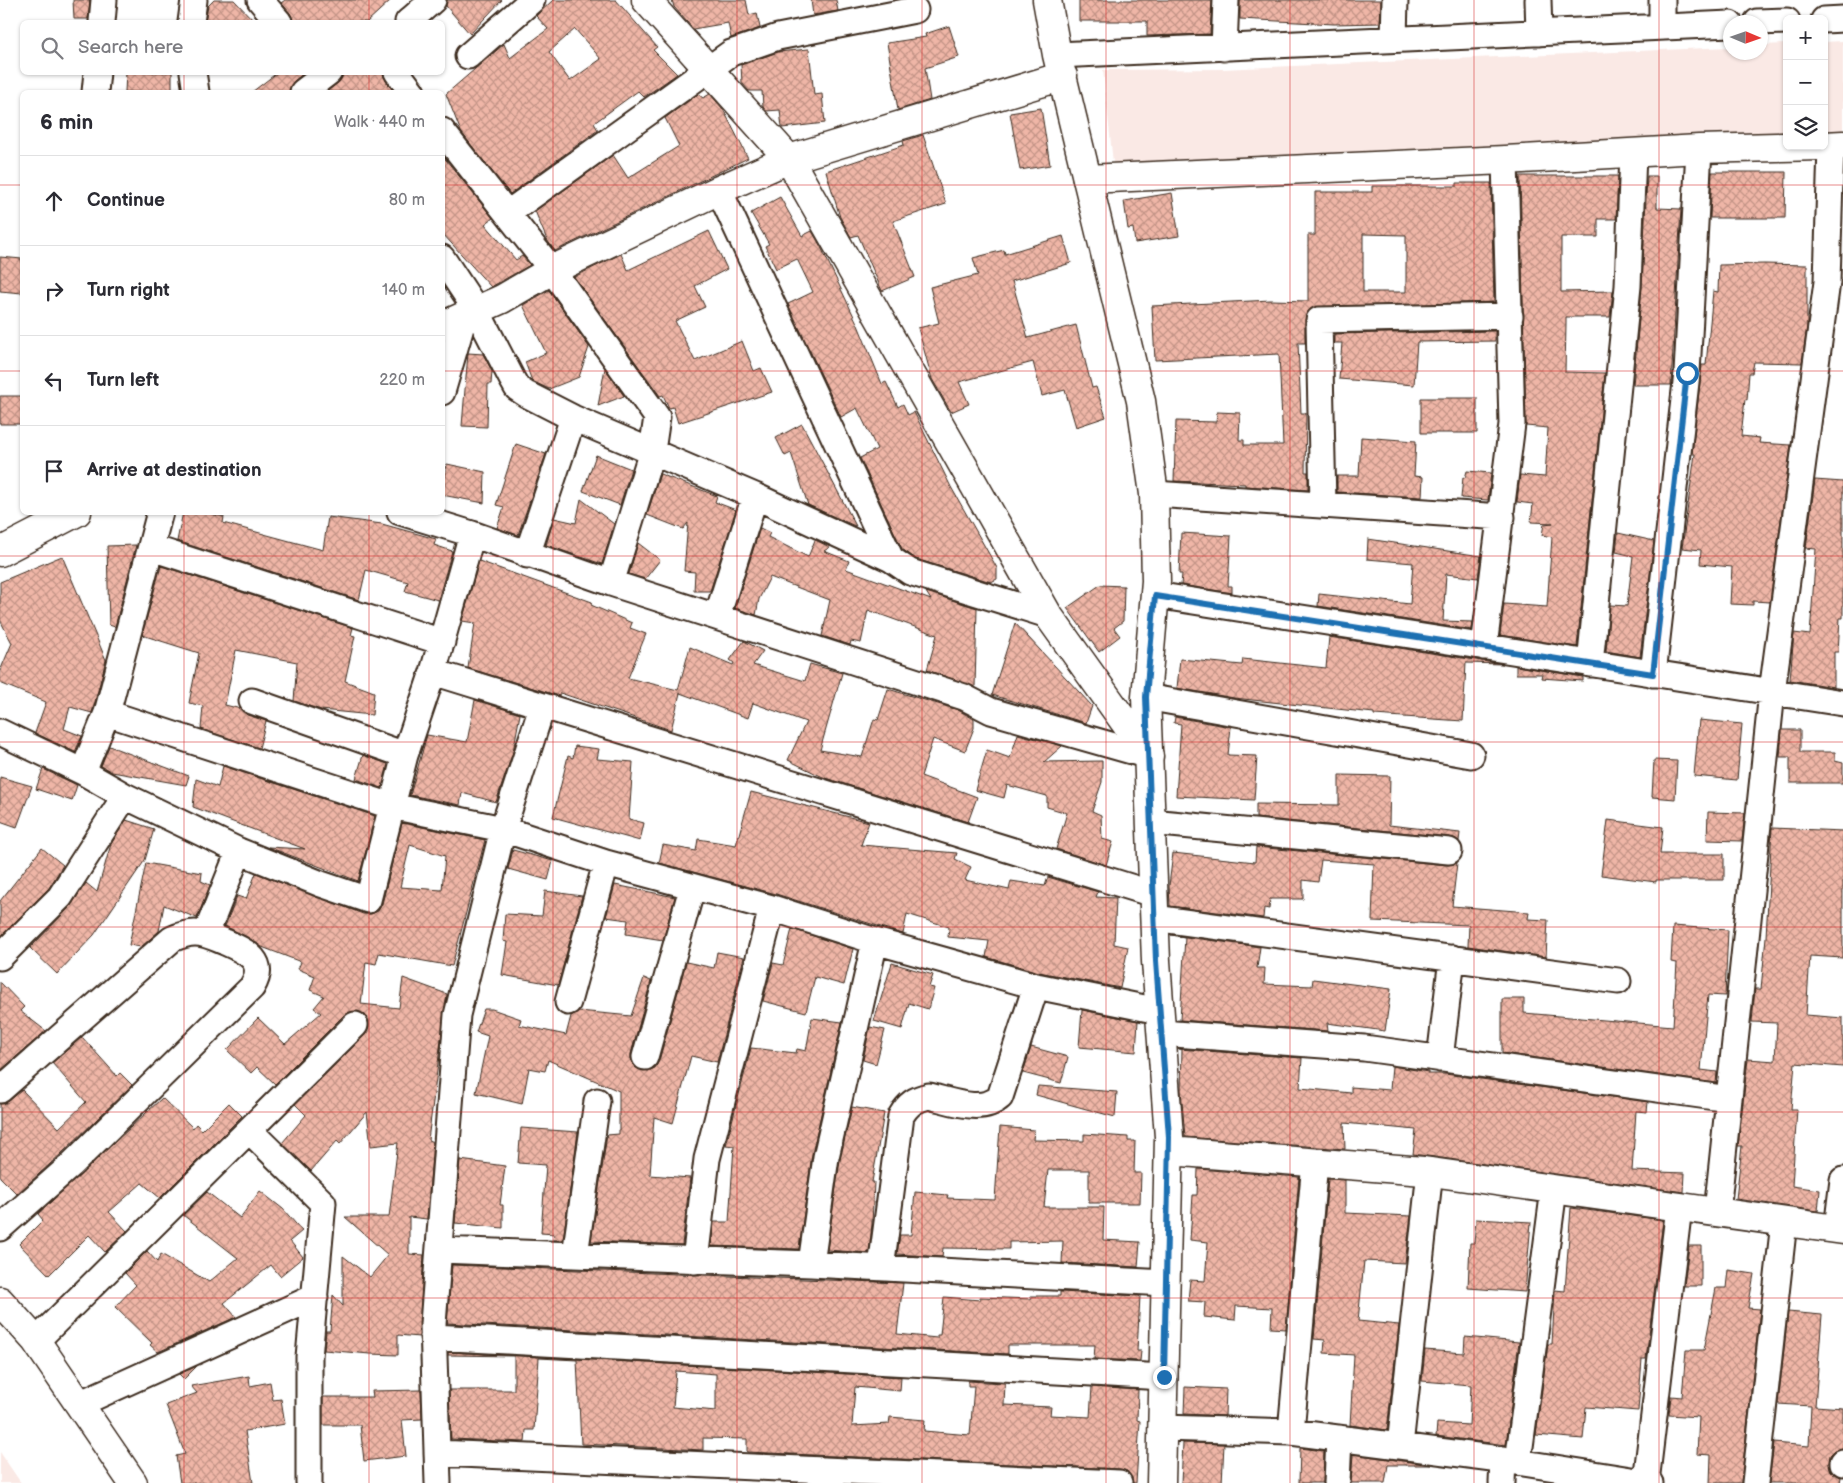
<!DOCTYPE html>
<meta charset="utf-8">
<style>
body{margin:0;font-family:"Balsamiq Sans",sans-serif;background:#f7f7f7;color:#2b2b33}
.controls{position:absolute;right:15px;top:15px;display:grid;overflow:hidden;border-radius:8px;box-shadow:0 1px 4px #0004}
.controls button{width:45px;height:45px;display:grid;place-items:center;padding:0;border:0;border-bottom:1px solid #e1e1e2;background:#fff;color:#2b2b33;font:25px sans-serif}
.compass{position:absolute;left:1723px;top:15px;width:45px;height:45px;border-radius:50%;background:#fff;box-shadow:0 1px 4px #0004;rotate:92deg}
.stop{position:absolute;width:15px;height:15px;margin:-11px;border:4px solid #1f6fb2;border-radius:50%;background:#fff}
.stop.end{background:#1f6fb2;border-color:#fff;box-shadow:0 1px 5px #0008}
.list{margin:0;padding:0;list-style:none}
h2{display:flex;justify-content:space-between;align-items:center;height:65px;margin:0;padding:0 20px;font-size:21px}
h2 small{font-size:16px;font-weight:400;color:#7c7c81}
.list li{display:grid;grid-template-columns:32px 1fr auto;gap:15px;align-items:center;box-sizing:border-box;height:90px;padding:0 20px;border-top:1px solid #e1e1e2}
.list b{display:block;font-size:19px;white-space:nowrap}
.list em{font-size:16px;font-style:normal;color:#7c7c81}
.icon{flex:none;width:28px;height:28px;fill:none;stroke:currentColor;stroke-width:2;stroke-linecap:round;stroke-linejoin:round}
.map{position:relative;flex:none;width:1843px;height:1483px;overflow:hidden}
.search{position:absolute;background:#fff;box-shadow:0 1px 4px #0004;left:20px;top:20px;width:425px;height:55px;display:flex;align-items:center;gap:12px;box-sizing:border-box;padding:0 18px;border-radius:8px;color:#7c7c81;font-size:19px}
.panel{position:absolute;background:#fff;box-shadow:0 1px 4px #0004;left:20px;top:90px;width:425px;height:425px;border-radius:8px}
.map>svg:first-child{display:block}
.built{fill:#fae9e5}
.building{fill:url(#building-cross-hatch);stroke:#3b2a1e;fill-rule:evenodd}
.lines{fill:none;stroke-linecap:round;stroke-linejoin:round}
.minor-casing{stroke:#3b2a1e;stroke-width:29}
.tertiary-casing{stroke:#3b2a1e;stroke-width:31}
.secondary-casing{stroke:#3b2a1e;stroke-width:31}
.minor{stroke:#fff;stroke-width:25}
.tertiary{stroke:#fff;stroke-width:28}
.secondary{stroke:#fff;stroke-width:28}
.route{stroke:#1f6fb2;stroke-width:6}
.grid{fill:none;stroke:#d62828;stroke-width:1;stroke-opacity:0.55}
</style>
<div class="map">
<svg width="1843" height="1483" viewBox="0 0 1843 1483">
<defs>
<pattern id="building-cross-hatch" width="8" height="8" patternUnits="userSpaceOnUse" patternTransform="scale(1.25)"><rect width="8" height="8" fill="#efb6a7"/><path d="M0 0l8 8M0 8l8-8" fill="none" stroke="#c39487"/></pattern>
</defs>
<rect width="100%" height="100%" fill="#fff"/>
<filter id="ink" filterUnits="userSpaceOnUse"><feTurbulence type="fractalNoise" baseFrequency=".02" numOctaves="2"/><feDisplacementMap in="SourceGraphic" scale="10" xChannelSelector="R" yChannelSelector="G"/><feConvolveMatrix kernelMatrix="1 2 1 2 8 2 1 2 1" color-interpolation-filters="sRGB"/></filter>
<g filter="url(#ink)">
<path class="built" d="M1843 41V131L1824 132V42Z
M1787 44V134L1114 172 1103 70 1223 69 1730 47V52H1760L1761 45Z
M0 1452 21 1483H0Z"/>
<path class="building" d="M73 0H90L88 19H74Z
M214 0H234L255 22H205L208 6Z
M285 0H391L367 22H293L290 13 281 3Z
M447 0H502L470 34 446 6Z
M553 0H616L657 47 653 50 677 74 644 97 638 91 594 123 598 130 510 194 461 132 446 94 504 44 510 58 548 29 536 16ZM575 29 601 59 570 81 549 52Z
M672 0H746L749 15 757 13 760 28 731 38 728 23 693 29 674 7Z
M811 0H836L838 11 813 15Z
M1079 0H1212L1210 34 1147 36V21H1079Z
M1240 0H1381L1380 23 1334 24 1240 19Z
M949 26 959 57 925 68 930 100 898 110 887 43 926 37 925 34Z
M809 49 814 95 822 94 825 123 782 128 780 110 766 111 763 107 762 91H749L742 83 741 65 778 52Z
M126 72H172V92H125Z
M278 72H305L294 81 289 92H252Z
M343 72H383L386 81 394 92H326L338 83Z
M698 94 703 98 710 94 723 109 748 158 555 251 547 240 535 211 613 155 628 178 679 146 665 118Z
M1041 108 1050 165 1020 170 1010 113Z
M923 135 946 204 893 221 915 277 882 291 858 235 851 237 840 217 826 171 904 145 903 141Z
M442 155 493 218 485 224 516 260 522 256 530 265 491 287 442 233Z
M1712 172H1786L1785 218H1710Z
M1520 176H1618L1616 219H1598V237H1561V292L1613 291 1610 317H1566V324L1565 372 1605 373 1577 647 1500 635 1504 604 1547 607 1552 537 1542 535 1544 524 1553 523 1531 522 1533 504 1517 502 1520 475 1545 477 1548 428 1526 426Z
M1647 176H1657V208L1681 209 1671 385H1633L1642 287Z
M1457 183H1491L1494 302 1312 308 1307 313 1305 320V343H1298L1301 413H1306L1305 472H1308V490L1245 486V484L1174 481 1176 421 1216 422 1217 412 1240 413 1239 440H1244V445H1283L1279 354 1155 360 1152 306 1271 300 1308 301V235H1315V192H1372V186H1457ZM1363 234 1406 235V292H1363Z
M1172 193 1179 236 1135 243 1133 228 1128 229 1124 201Z
M780 197 802 236 812 231 821 247 858 325 882 384 886 382 898 407 903 404 908 415 914 412 951 487 997 568V579L991 582 916 559 902 549 860 458 877 449 857 408 841 417 788 304 813 292 797 259 776 269 765 246 769 244 751 213Z
M709 231 727 269 695 286 705 307 675 321 695 361 742 341 754 371 761 368 772 392 678 423 673 407 669 408 663 395 660 396 574 277 621 254 628 270Z
M1063 236 1071 263 1012 281 1028 338 1076 325 1092 388 1096 387 1106 417 1076 427 1065 390 1042 396 1033 362 959 382 969 404 951 412 932 379 918 328 939 323 930 287 978 275 973 258 1004 250 1005 254Z
M0 257 22 259V293L0 291Z
M1764 264 1807 265V326L1802 363 1754 362 1752 373H1749L1747 400 1745 399 1741 436 1760 438 1759 443 1791 445 1770 602 1753 601V605L1730 604 1732 567 1700 564 1701 550 1682 548 1695 454H1692L1702 365H1706L1713 291 1718 292 1719 265Z
M549 290 589 347 579 377 549 389 532 381 525 362 546 353 523 305Z
M1495 331V341L1417 342 1414 385 1339 379 1342 343H1334V334Z
M468 353 483 354 492 371 491 384H488L487 427 462 426Z
M605 368 624 396 598 406Z
M0 396H22V424H0Z
M1421 398H1477V433H1421Z
M802 424 856 526H855L808 505 791 453 785 456 776 438Z
M1361 437 1416 441 1414 476 1423 477 1422 497 1337 492V476H1359Z
M516 444 546 454 518 535 497 528 504 507 496 505Z
M596 455 631 469 620 505 583 491Z
M447 464 485 472 484 503 442 495Z
M1467 471 1491 473 1488 500 1461 498 1463 477 1465 478Z
M660 474 717 496 715 502 736 510 710 591H694L695 572 684 571 688 523 683 529 647 515Z
M1815 480 1843 482V618H1840L1838 652H1834V687L1790 680 1794 633 1810 635 1816 549 1806 548Z
M581 499 614 524 602 564 546 545 554 518 576 523Z
M183 512H203L224 517 223 523 323 550 328 517 382 524 436 539 434 545 452 551 438 600 405 591 408 582 366 570 359 600 177 541Z
M760 528 770 533 768 537 808 557 815 540 830 547 824 551 849 561 846 569 931 600 926 592 977 608 975 687 927 670 937 635 868 610 861 643 851 641 850 645 822 636 830 600 770 577 759 599 756 615 735 608Z
M1181 533 1231 536 1228 586H1232V593L1181 585 1182 574H1179Z
M1618 533 1654 541 1640 657 1606 651 1610 605 1627 606 1633 556 1616 552Z
M1368 539 1481 556 1478 578 1446 574 1443 621 1473 622 1472 630 1318 606 1319 594 1410 604 1413 563 1367 559Z
M638 543 660 560 645 579 629 574Z
M136 545 115 627 109 625 107 546Z
M62 556 106 660 92 713 70 707 64 729 82 736 75 752 35 733 46 702 0 683V671L12 643 0 620V582Z
M479 561 592 602 591 605 632 623 630 628 646 634 628 678 678 690 690 647 733 665 734 663 730 660 744 641 763 651 753 665 805 681 810 664 842 673 820 750 862 757 874 719 878 720 888 689 958 710 974 719V728L965 751 933 739 921 776 977 797 968 822 825 778 788 760 806 722 753 703 748 718 680 693 671 730 560 693 559 696 468 668 475 623 462 621Z
M161 566 353 628 351 635 355 636 345 681 374 692 372 715 321 710 294 701 297 662 236 650 225 705 241 709 247 715 266 721 259 748 201 729 203 706 189 703 199 653 142 635Z
M1100 585 1124 586 1123 621 1114 628 1120 636 1099 652 1067 608Z
M1015 623 1092 706 1086 723 992 695Z
M1329 637 1482 661 1503 664 1466 663 1463 721 1374 715V713L1234 698 1177 688 1180 659 1242 665 1243 659 1326 668Z
M1516 666 1583 677V681L1541 678 1542 674H1516Z
M475 700 520 714 513 752 496 802 462 793 460 805 410 795 427 735 467 742Z
M1175 717 1231 727 1228 755 1257 756 1254 800 1176 796 1181 724 1174 723Z
M1699 720 1742 724 1737 780 1694 776Z
M1782 730H1800V752H1835V761L1843 763V783H1790V757H1780Z
M1018 734 1062 746 1044 762 1102 761V782L1092 811 1101 815 1102 839 1113 842 1106 865 1056 849 1067 813 1047 807V796L1007 785 1004 798 975 790 987 750 1010 758Z
M109 746 189 776 186 785 112 772 101 766Z
M575 746 599 749 597 759 633 762 629 819 644 823 640 841 553 817 568 756 573 758Z
M363 755 388 764 382 788 356 779Z
M1654 760 1677 761 1675 799 1652 797Z
M223 766 375 816 358 881 268 847 305 849 193 807 196 779 218 787Z
M43 769 77 785 72 801 36 789Z
M1339 775 1390 776 1389 825 1460 833 1459 841 1450 837 1256 818V804L1339 805Z
M0 777 32 786 17 827 0 821Z
M751 792 869 822 861 845 957 853 955 859 971 867 965 880 1009 890 1011 881 1045 886 1048 877 1098 892 1096 897 1116 898 1114 944 1128 947 1120 988 1039 972 986 957 989 941 948 937 949 927 907 914 903 934 776 894 659 863 663 845 696 851 698 839 736 845Z
M1708 812 1745 813 1742 841 1707 840Z
M126 820 154 829 145 860 94 935 57 974 30 948 70 907 86 883 97 892 111 844Z
M1608 820 1663 827 1660 854H1724V880H1656V882L1601 875Z
M402 823 485 840 452 966 379 953 376 964 366 962 361 1004 399 1008 403 978 447 994 428 1140 433 1142 427 1219 409 1217V1254L424 1255 419 1337 398 1335V1355L370 1354 324 1350 326 1331H330L333 1295 343 1306V1256L370 1277 388 1255 345 1217H389L398 1143 371 1146 367 1112 340 1144 337 1141 311 1171 282 1143 306 1115 295 1104 365 1035 369 1028V1021L365 1015 358 1011 345 1014 275 1084 257 1067 251 1073 227 1050 258 1018 285 1044 321 1013 314 1008 324 996 310 990 315 976 298 969 301 962 262 947 247 937 225 926 237 896 246 899 256 873 363 914H371L378 911 382 904ZM410 845 445 856 442 890 400 887Z
M1772 828 1843 831V958L1810 956 1806 1015 1843 1018V1067L1795 1063 1791 1109H1797L1792 1186 1820 1190 1818 1211 1736 1199 1742 1146H1738L1748 1059 1775 1061 1777 1023 1752 1022 1755 989H1761L1766 937Z
M1256 847 1448 865 1457 863 1452 906 1529 912 1528 919 1548 920 1546 957 1468 946 1469 925 1372 921 1374 864 1321 860 1318 882 1303 880V899H1270L1269 909 1264 908 1263 918 1170 906 1169 886 1173 853 1255 862Z
M42 848 63 865 49 888 0 937V901Z
M513 850 553 861 548 880 508 869Z
M146 863 202 873 201 881 210 885 197 918 164 905 159 931 141 947 129 945Z
M615 885 675 897 663 940 626 934 628 920 606 917Z
M545 891 582 896 558 985 502 975 507 942 503 941 505 914 542 916Z
M1673 926 1728 930 1725 996 1708 995 1701 1070 1717 1072 1716 1083 1502 1053V999H1524V1013L1673 1026 1677 963 1671 962Z
M792 929 853 949 844 985 815 977 806 1012 763 1001 773 963 783 965Z
M1171 935 1260 947 1257 968H1265L1264 984 1312 986 1313 979 1391 989 1385 1031 1327 1023 1328 1031 1180 1020 1185 937Z
M717 952 744 957 717 1062 691 1056 673 1123 654 1117 650 1175 690 1178 682 1245 591 1241 607 1135 619 1134V1091L548 1060 545 1071 529 1068 522 1104 476 1093 488 1036 476 1032 484 1009H492L521 1019 519 1025 566 1035 571 1016 579 1011 631 1016 644 978 651 981 631 1054V1061L635 1067 648 1071 655 1068 659 1061 686 962 714 968Z
M892 963 933 975 929 987 934 988 928 1009 909 1003 902 1029 874 1021Z
M0 982 24 1007 20 1011 46 1031 0 1071Z
M1082 1010 1138 1021 1136 1052 1079 1047Z
M812 1018 842 1022 812 1154 799 1249 711 1246 714 1222H729L734 1146 726 1145 751 1048 796 1053 797 1049 806 1051Z
M870 1027 885 1030 876 1064 863 1060Z
M82 1037 117 1076 120 1073 132 1085 61 1154 17 1194 0 1177V1104L9 1101 22 1090 59 1128 86 1102 52 1063Z
M1031 1047 1068 1057 1061 1083 1023 1073Z
M1179 1049 1302 1058 1300 1088 1351 1093V1087L1390 1090 1392 1066 1428 1072V1074H1445L1648 1102 1647 1112 1636 1111 1632 1171 1685 1173 1684 1192 1413 1154 1416 1130 1344 1123 1345 1149 1185 1137 1181 1090 1182 1049Z
M1038 1086 1117 1092 1115 1117 1036 1095Z
M162 1098 193 1128 196 1124 202 1130 229 1103 242 1116 160 1198 142 1183 109 1212 127 1231 105 1252 89 1235 49 1275 19 1244 43 1220 38 1214Z
M852 1107 884 1113 872 1182H874L872 1224 869 1253 827 1250 840 1160Z
M1000 1127 1034 1130 1033 1140 1084 1141V1134L1128 1137V1141H1135L1134 1173H1141L1140 1203H1089V1170H1048L1044 1207H1104L1103 1240 1140 1242 1138 1267 1062 1263 1063 1241 1009 1242V1249L943 1248 942 1257 897 1254 900 1235H911L915 1192 948 1195 947 1198 995 1200Z
M521 1128 578 1132 563 1240H553L554 1234 541 1233 546 1165 518 1163Z
M460 1160 505 1166 500 1205H503V1228L455 1223Z
M1198 1169 1299 1177 1286 1329 1271 1328 1272 1308 1236 1306 1235 1320 1204 1317 1205 1302 1188 1301 1190 1280 1205 1281 1208 1242 1190 1240 1193 1195H1197Z
M1328 1179 1345 1180V1213L1411 1216 1405 1263 1364 1261 1358 1321 1399 1325 1387 1430 1350 1425 1354 1355 1324 1353 1325 1340 1314 1339Z
M260 1191 283 1209 302 1231 290 1241 303 1257 280 1276 271 1265 224 1303 236 1317 158 1352 150 1345 152 1343 115 1307 136 1285 125 1273 147 1251 157 1262 161 1254 209 1282 238 1258 183 1215 207 1192 240 1218Z
M1571 1208 1663 1220 1646 1359H1642L1638 1411 1586 1407 1583 1439 1536 1435 1548 1344H1552L1555 1290 1565 1291Z
M1476 1219 1531 1222 1525 1292 1468 1288 1470 1243H1474Z
M1689 1246H1701V1286H1684Z
M452 1265 903 1283 897 1334 937 1338V1335H940L944 1297 980 1300V1297L1031 1299V1296H1060V1292L1140 1296 1137 1351H1141L1140 1361 1094 1359 1095 1345H1008V1354L447 1323Z
M1728 1270 1754 1274 1748 1308 1760 1309 1741 1483H1710L1711 1455 1697 1454 1699 1417 1669 1415 1671 1396 1682 1397 1686 1350H1704L1716 1288H1726Z
M1788 1312 1822 1315 1815 1406 1843 1408V1448L1835 1450 1830 1455 1829 1462 1831 1471 1841 1477 1840 1483H1769L1774 1443 1809 1446 1811 1406 1778 1404Z
M1465 1337 1519 1342 1506 1445 1436 1436 1437 1423 1469 1425 1471 1385 1422 1381 1425 1350 1464 1353Z
M448 1352 901 1377 900 1391 855 1387 852 1426 889 1424 890 1417 925 1420 924 1431 970 1435 974 1386H968V1381L1005 1383 1004 1405 1051 1407 1050 1415 1090 1417 1092 1387 1138 1390 1137 1420 1140 1421 1136 1483H1133L1127 1471 1120 1469 747 1452V1439L703 1438V1450L581 1444 577 1360 539 1358 534 1430H526L525 1442 451 1439 449 1390H514V1356L448 1355ZM676 1371 716 1374V1411L673 1407Z
M197 1366 184 1379 179 1374Z
M249 1376 250 1386 270 1382 273 1400 281 1399 285 1424 245 1431 253 1483H180L176 1456 185 1454 166 1405 197 1393 191 1386Z
M1185 1387 1226 1389 1225 1416 1184 1414Z
M421 1390 422 1419 402 1420 406 1456 364 1461 360 1425H323V1397H373L372 1391Z
M1183 1443 1224 1444 1222 1483H1181Z
M1300 1448 1324 1451 1323 1483H1299Z
M1353 1454 1431 1465H1388L1385 1483H1351Z"/>
<g class="lines">
<g class="minor-casing">
<path id="minor" d="M260 0 279 22
M1538 0 1539 33
M1662 0V26
M1824 20 1843 19
M102 22 104 0
M191 22 194 0
M408 22 433 0
M1757 22 1787 21
M1394 39 1395 0
M1224 48 1226 0
M1057 55 1730 24
M468 56 532 0
M193 72 196 92
M397 72 412 92
M95 92 97 72
M303 92 329 72
M442 131 552 270 657 417 652 451 611 583
M719 190 891 559
M508 213 731 53 778 37 915 10
M442 258 477 311 512 379 517 388 526 394 573 418 755 496 891 559 910 572 1048 615
M442 392 464 317
M1154 494 1502 517
M1323 505 1319 320 1510 316
M400 512 472 534 611 583 964 697 991 711 1149 756
M152 548 442 642
M527 555 573 418
M1155 595 1843 703
M717 617 755 496
M1484 647 1512 424 1505 160
M1590 664 1628 286 1633 153
M433 672 1153 894
M1653 674 1687 373 1699 149
M1146 697 1471 755
M252 701 405 755
M107 713 391 806 503 829 606 863 772 908 875 941 1036 986 1159 1011
M0 732 83 772 125 796 239 851 321 884 368 900 405 755 433 672 472 534
M83 772 107 713 160 512
M1151 822 1449 851
M1154 918 1618 981
M206 934 239 851
M0 957 60 897 125 796
M568 1002 606 863
M1161 1033 1364 1048 1729 1099
M645 1057 692 888
M1440 1059 1452 958
M0 1090 172 939C179 936 187 933 195 933 206 933 215 938 225 942 245 951 268 960 252 987L71 1165 0 1228
M249 1130 323 1203 309 1357V1483
M1717 1212 1772 692 1827 282 1831 146
M1837 1229 1843 1180
M440 1250 811 1264 1166 1283
M575 1255 597 1101
M695 1261 707 1159 772 908
M811 1264 826 1157 875 941
M881 1268 901 1116C908 1104 915 1099 929 1096 951 1101 982 1114 1000 1097L1036 986
M433 1337 1164 1377
M36 1341 355 1025
M79 1404 315 1297
M1162 1428 1291 1432 1492 1458 1650 1483
M1291 1432 1315 1162
M1400 1446 1430 1171
M437 1453 1119 1483
M1518 1462 1554 1189
M1843 1463V1462
M1646 1482 1679 1207
M438 1483 433 1324 457 1015 503 829 542 707
M1337 1483 1339 1438
M1502 1483 1503 1459
M1755 1483 1784 1222"/>
</g>
<g class="tertiary-casing">
<path id="tertiary" d="M646 0 789 159 1048 615 1149 756
M1824 146 1843 145
M1087 179 1505 160 1699 149 1820 146"/>
</g>
<g class="secondary-casing">
<path id="secondary" d="M1047 0 1057 55 1141 401 1154 494 1156 581 1146 697 1156 961 1169 1137 1161 1483
M442 326 502 299 552 270 719 190 789 159 1063 76
M0 552 77 512
M1169 1151 1424 1171 1843 1230
M0 1301 36 1341 133 1483"/>
</g>
<use href="#minor" class="minor"/>
<use href="#tertiary" class="tertiary"/>
<use href="#secondary" class="secondary"/>
</g>
</g>
<g class="lines" filter="url(#ink)">
<path class="route" d="M1164 1377 1169 1137 1156 961 1146 697 1155 596 1653 674 1687 373"/>
</g>
<path class="grid" d="M184 0V22M369 0V22M553 0V1483M737 0V1483M922 0V1483M1106 0V1483M1290 0V1483M1474 0V1483M1659 0V1483M184 72V92M369 72V92M0 185H22M442 185H1843M0 371H22M442 371H1843M184 512V1483M369 512V1483M0 556H1843M0 742H1843M0 927H1843M0 1112H1843M0 1298H1843"/>
</svg>
<div class="controls">
<button>+</button>
<button>−</button>
<button><svg class="icon" aria-label="layers" viewBox="0 0 24 24"><path d="M12 4l9 5-9 5-9-5zM3 14l9 5 9-5"/></svg></button>
</div>
<svg class="compass" viewBox="-18 -18 36 36"><path d="M0-13l5 13h-10z" fill="#e53935"/><path d="M0 13l5-13h-10z" fill="#7c7c81"/></svg>
<div class="stop" style="left:1687px;top:373px"></div>
<div class="stop end" style="left:1164px;top:1377px"></div>
<div class="search"><svg class="icon" aria-label="search" viewBox="0 0 24 24"><circle cx="10" cy="10" r="6"/><path d="M15 15l6 6"/></svg>Search here</div>
<section class="panel">
<h2>6 min<small>Walk · 440 m</small></h2>
<ul class="list">
<li><svg class="icon" aria-label="ahead" viewBox="0 0 24 24"><path d="M12 20V5M6 11l6-6 6 6"/></svg><div><b>Continue</b></div><em>80 m</em></li>
<li><svg class="icon" aria-label="right" viewBox="0 0 24 24"><path d="M7 20v-9h11M14 6l5 5-5 5"/></svg><div><b>Turn right</b></div><em>140 m</em></li>
<li><svg class="icon" aria-label="left" viewBox="0 0 24 24"><path d="M17 20v-9H6M10 6l-5 5 5 5"/></svg><div><b>Turn left</b></div><em>220 m</em></li>
<li><svg class="icon" aria-label="arrive" viewBox="0 0 24 24"><path d="M6 21V4h12l-3 4 3 4H6"/></svg><div><b>Arrive at destination</b></div></li>
</ul>
</section>
</div>
